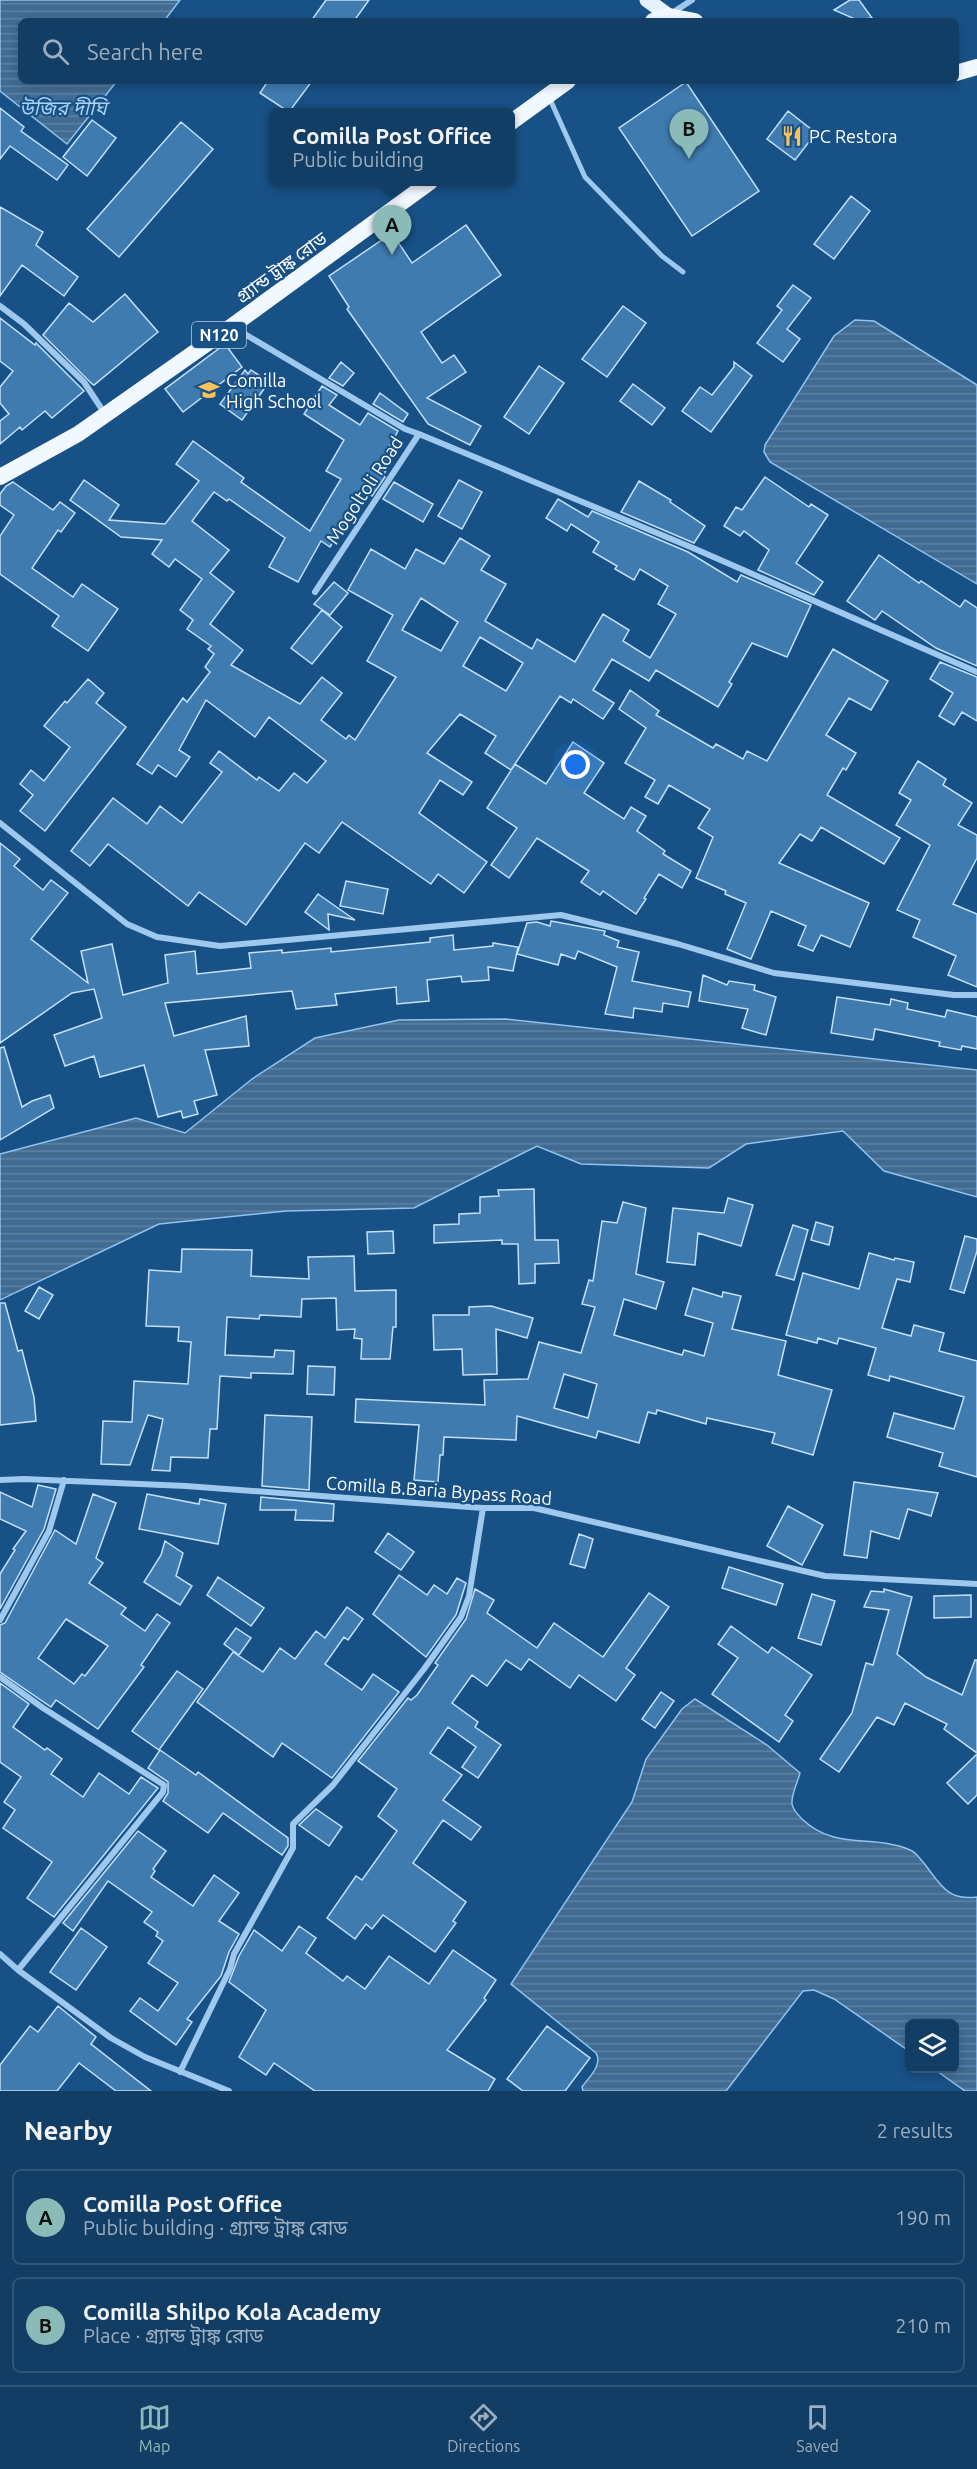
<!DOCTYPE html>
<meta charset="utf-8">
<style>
body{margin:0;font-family:Ubuntu,"Noto Sans Bengali",sans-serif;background:#1b446a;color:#f1f3f6}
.controls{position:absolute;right:18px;bottom:18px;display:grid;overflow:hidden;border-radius:9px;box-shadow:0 3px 9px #0003}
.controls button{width:54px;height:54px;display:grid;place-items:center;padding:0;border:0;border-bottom:2px solid #315678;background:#123d64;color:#f1f3f6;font:30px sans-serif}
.you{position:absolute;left:576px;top:765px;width:21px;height:21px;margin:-15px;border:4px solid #fff;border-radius:50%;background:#1a73e8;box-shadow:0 0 0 9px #1a73e833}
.badge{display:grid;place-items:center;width:39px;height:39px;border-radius:50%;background:#8bbbb9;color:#111;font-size:20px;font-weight:700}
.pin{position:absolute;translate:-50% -50px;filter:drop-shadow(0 2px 3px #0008)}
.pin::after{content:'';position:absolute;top:32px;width:21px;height:18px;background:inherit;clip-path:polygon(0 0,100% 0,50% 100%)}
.popup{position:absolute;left:269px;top:108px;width:246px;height:78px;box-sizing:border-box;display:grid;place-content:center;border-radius:9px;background:#123d64;filter:drop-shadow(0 2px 4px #0005);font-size:20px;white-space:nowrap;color:#9caebf}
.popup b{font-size:22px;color:#f1f3f6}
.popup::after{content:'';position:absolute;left:50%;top:100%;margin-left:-12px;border:12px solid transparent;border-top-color:#123d64}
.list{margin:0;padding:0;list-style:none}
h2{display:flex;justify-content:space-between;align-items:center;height:78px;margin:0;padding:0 24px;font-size:26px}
h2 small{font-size:20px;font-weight:400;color:#9caebf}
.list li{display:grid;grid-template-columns:39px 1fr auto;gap:18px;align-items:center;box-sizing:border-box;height:96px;margin:0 12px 12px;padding:0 12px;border:2px solid #315678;border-radius:9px}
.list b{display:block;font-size:22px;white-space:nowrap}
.list p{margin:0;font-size:20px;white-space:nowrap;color:#9caebf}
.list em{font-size:20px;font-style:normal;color:#9caebf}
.icon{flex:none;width:33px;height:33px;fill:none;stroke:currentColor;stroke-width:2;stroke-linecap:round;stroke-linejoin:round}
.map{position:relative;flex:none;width:977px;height:2091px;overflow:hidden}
.search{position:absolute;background:#123d64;box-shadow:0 3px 9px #0003;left:18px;right:18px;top:18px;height:66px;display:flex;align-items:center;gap:15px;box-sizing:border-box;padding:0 21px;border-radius:9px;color:#9caebf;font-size:22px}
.sheet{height:294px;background:#123d64}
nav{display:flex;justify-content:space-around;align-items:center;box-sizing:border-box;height:84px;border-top:2px solid #315678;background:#123d64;font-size:16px;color:#9caebf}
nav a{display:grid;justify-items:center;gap:3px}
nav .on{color:#8bbbb9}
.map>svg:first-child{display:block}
.water{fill:url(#water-rules);stroke:#90c4ef;stroke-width:1.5}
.building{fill:#407bb0;stroke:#c3e0f9;stroke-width:1.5;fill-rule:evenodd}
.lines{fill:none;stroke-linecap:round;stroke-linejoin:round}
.pedestrian{stroke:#9ec8ed;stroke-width:5}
.minor{stroke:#9ec8ed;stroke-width:6}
.primary{stroke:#e4f1ff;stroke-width:15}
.trunk{stroke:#f2f8ff;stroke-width:16}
.labels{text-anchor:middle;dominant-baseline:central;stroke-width:4.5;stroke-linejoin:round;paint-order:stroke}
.shield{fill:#185186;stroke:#bacbdb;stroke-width:1.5}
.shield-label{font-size:16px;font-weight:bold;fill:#fff}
.poi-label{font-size:18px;fill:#fff;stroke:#185186;text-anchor:start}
.street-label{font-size:18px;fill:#fff;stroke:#185186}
.water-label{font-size:20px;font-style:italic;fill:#aad2f4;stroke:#185186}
</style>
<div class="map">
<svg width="977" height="2091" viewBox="0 0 977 2091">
<defs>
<pattern id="water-rules" width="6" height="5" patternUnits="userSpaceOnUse" patternTransform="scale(1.5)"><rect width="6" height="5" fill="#416b92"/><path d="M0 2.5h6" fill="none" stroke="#5e81a2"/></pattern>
</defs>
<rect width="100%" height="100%" fill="#185186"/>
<path class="water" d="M0 0H180L164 21H21V81H117L67 144 0 91Z
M855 320 874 321 977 385V584L770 462 764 452 765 445 834 336Z
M505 1019 977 1070V1197L884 1171 843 1131 746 1144 709 1168 581 1164 537 1146 414 1208 286 1211 159 1224 0 1300V1154L136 1118 185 1133 252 1079 315 1038 399 1020Z
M695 1699 767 1745 800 1773C798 1781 791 1795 792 1804 793 1810 798 1815 802 1819 835 1851 875 1834 910 1850 916 1852 919 1858 923 1862 940 1883 946 1901 977 1897V2091H965L934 2069 954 2068V2024H910L909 2051 834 1999 814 1990 803 1991 726 2091H583L582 2087C589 2077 603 2065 596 2053L511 1984 632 1802 646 1759 682 1709Z"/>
<path class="building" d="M326 0H369L354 21H311Z
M850 0H859L872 18 857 20 834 10Z
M268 81H312L289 112 260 93Z
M686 82 759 191 692 236 619 128Z
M0 108 24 127 21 131 68 165 57 180 10 146 0 159Z
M788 111 816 133 795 160 767 139Z
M92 120 116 138 87 176 63 157Z
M181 122 213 149 119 257 87 229Z
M851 196 870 211 834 259 814 244Z
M0 207 43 232 36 245 78 277 64 296 22 265 0 296Z
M466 225 501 275 421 332 442 363 454 355 466 372 427 398 481 426 470 445 428 424 347 309 349 307 329 276 392 233 412 263Z
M793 285 811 298 787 329 800 339 783 362 757 343 782 310 777 306Z
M125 294 158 332 94 385 92 384 43 335 69 303 93 322Z
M623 306 646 323 607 377 582 359Z
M0 318 35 345 36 343 84 391 52 418 45 411 22 430 20 427 0 444V421L9 414 0 403V387L13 371 0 361Z
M225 344 242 367 183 412 165 389Z
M341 362 354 373 343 386 329 378Z
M734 362 752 376 711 432 682 411 700 387 712 395 734 367Z
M539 366 564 383 529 434 504 417Z
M245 370 248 374 251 370 269 382 242 420 220 404Z
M633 384 665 408 652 425 620 401Z
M322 386 337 395 329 405 360 425 368 413 398 431 389 447 396 452 383 476 385 477 372 496 363 491 330 547 321 541 298 582 269 567 285 538 229 499 227 501 214 492 192 521 229 550 210 573 234 592 210 624 243 650 231 665 300 704 322 677 342 693 321 720 346 739 349 735 355 740 396 677 367 661 393 615 348 590 371 549 405 569 416 549 444 564 460 538 490 556 481 570 506 584 485 621 532 649 537 639 575 662 603 614 629 630 623 641 650 658 676 614 658 604 668 586 640 569 634 580 615 569 617 566 593 552 599 542 571 524 567 531 546 518 558 499 588 517 592 511 688 552 737 582 741 575 811 605 787 657 752 643 729 682 732 684 718 707 656 670 649 681 612 659 593 690 614 703 603 719 573 699 571 703 560 696 511 770 485 753 496 736 460 714 427 753 472 782 463 795 440 780 419 813 487 862 464 893 438 874 431 884 342 822 319 853 305 843 246 925 199 892 188 906 108 844 90 866 71 851 113 798 147 824 160 806 182 823 222 772 210 763 219 751 257 780 259 777 279 791 294 773 307 783 326 761 269 717 255 737 206 700 179 750 190 757 176 777 158 765 152 774 137 764 183 698 187 702 210 672 205 667 214 654 208 649 211 646 187 629 193 620 180 610 202 579 175 559 169 567 152 554 162 540 121 537 70 500 84 480 119 505 109 520 165 524 199 481 176 464 193 441 244 478 241 482 310 531 341 479 326 471 344 440 304 414ZM421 598 458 622 441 651 402 630ZM480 637 523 663 506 691 463 666Z
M380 393 408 414 403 422 373 404Z
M765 477 809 507 811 504 828 515 796 563 823 582 814 595 758 570 769 550 744 531 740 536 724 526 736 507 742 510Z
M459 480 482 492 462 529 438 516Z
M639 481 671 500 670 502 705 526 694 543 621 512Z
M13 482 53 510 60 502 75 513 61 532 58 530 32 568 73 597 82 584 118 609 88 651 52 626 59 616 0 574V536L14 515 0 505V494L6 486Z
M394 482 433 504 423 522 383 499Z
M879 555 919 583 921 581 960 607 965 600 977 608V666L936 648 882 611 875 620 847 601Z
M334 582 348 593 330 615 314 604Z
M322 610 342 627 312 664 291 648Z
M833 649 888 681 871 710 849 698 826 735 856 753 846 770 843 768 827 795 900 838 884 864 821 827 812 841 800 834 779 863 869 903 850 947 821 935 813 951 798 945 806 926 771 911 751 959 727 949 746 903 725 894 726 891 696 878 713 837 698 828 710 809 669 785 658 804 645 797 655 780 625 763 646 728 619 709 630 690 659 711 656 715 713 748 716 744 743 759 747 751 767 761Z
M940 662 977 677V721L962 712 954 725 939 716 953 693 930 679Z
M88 679 104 693 96 703 126 727 45 831 20 811 33 795 20 784 31 770 44 781 70 747 44 726 65 701 67 703Z
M573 742 604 763 584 793 624 819 631 807 646 816 637 831 665 851 663 854 691 871 682 888 659 874 644 898 646 899 636 914 603 891 600 895 581 882 589 871 537 838 509 878 491 865 517 828 487 808 515 764 546 784Z
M918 761 946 779 943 785 972 803 958 825 977 835V858L953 904 977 914V987L948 975 956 956 913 937 920 920 897 910 930 845 896 825 911 800 899 793Z
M0 843 20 859 14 866 43 890 51 880 68 893 31 939 88 983 81 951 112 944 123 995 168 983 165 955 195 951 197 974 251 968 249 953 282 950V953L331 948V952L430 942V938L453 935 454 950 493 946V943L518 947 513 971 488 967 489 980 462 982 461 976 427 980 429 1001 397 1004 396 987 335 994 337 1005 296 1009 292 991 165 1003 174 1036 246 1016 249 1046 205 1050 217 1095 194 1101 198 1114 183 1118 181 1111 158 1117 144 1065 100 1077 94 1056 65 1066 54 1035 102 1018 94 989 72 993 0 1043Z
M346 881 388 889 383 914 340 906Z
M318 894 355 920 328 914 329 930 305 912Z
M551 921 605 931 604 935 619 941 617 947 639 952 632 981 691 992 688 1007 663 1003 662 1012 634 1008 633 1018 605 1014 617 967 578 951 575 959 561 954 558 965 517 954 527 923 537 922 550 926Z
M703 975 727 985 729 981 755 985 754 990 776 997 766 1035 742 1028 748 1009 699 1001Z
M837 997 890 1005 891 999 908 1003 907 1009 945 1017 947 1010 977 1017V1049L962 1046 961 1050 939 1046 940 1042 875 1029 873 1040 831 1033Z
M4 1047 22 1107 32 1101 50 1095 54 1108 0 1140V1048Z
M534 1189 535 1240H558L559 1263 535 1264V1283L519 1284 518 1244H502V1240L434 1243V1225L459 1224V1214L480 1213V1197L499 1196 498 1190Z
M728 1198 753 1205 741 1246 698 1233 695 1265 667 1262 673 1208 724 1213Z
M623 1202 646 1208 636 1274 664 1282 656 1309 624 1299 614 1335 682 1355 684 1350 704 1356 713 1323 685 1315 693 1288 722 1297 723 1292 741 1296 732 1329 786 1341 778 1375 832 1390 813 1455 772 1443 775 1433 707 1418 706 1424 657 1410 656 1414 648 1412 639 1443 598 1431 596 1438 517 1416 516 1440 444 1437 443 1455H440L438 1482 414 1480 419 1425 355 1422 356 1399 485 1405 484 1380 528 1379 539 1342 581 1353 595 1307 582 1304 589 1280 593 1281 602 1221 617 1223ZM564 1374 597 1384 588 1418 554 1408Z
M816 1222 833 1227 829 1245 811 1240Z
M793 1225 808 1230 794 1280 776 1275Z
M393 1231 394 1253 368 1254 367 1232Z
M965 1236 977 1239V1251L964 1293 950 1289Z
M182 1249 252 1250 251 1276 309 1279 308 1257 354 1256 355 1291 396 1290V1327H393L390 1359H361L362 1339 354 1338 355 1329 337 1330 336 1298 302 1299 301 1317 260 1315 259 1319 227 1317 225 1355 274 1357 275 1350 294 1351 293 1374 251 1373V1378L220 1376 217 1429H210L208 1458 171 1457 170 1471 152 1470 163 1419 148 1415 130 1465 101 1464 103 1421 132 1422 134 1381 188 1384 191 1342 178 1341 179 1327 146 1326 149 1270 181 1272Z
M869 1253 894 1260 895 1258 914 1262 910 1282 897 1279 882 1328 911 1336 914 1325 944 1333 939 1351 977 1361V1477L939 1466 943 1453 887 1437 894 1413 954 1429 964 1397 890 1376 889 1381 868 1375 876 1348 839 1338 837 1344 818 1338 817 1343 786 1335 803 1273 859 1289Z
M39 1287 53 1295 39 1319 25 1311Z
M0 1303H5L18 1351 22 1350 34 1397 36 1421 0 1425Z
M491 1306 533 1318 527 1338 496 1329 497 1374 463 1375 462 1349 434 1350 433 1315H469V1307Z
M308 1366 335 1367 334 1395 307 1394Z
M265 1415 312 1417 309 1490 262 1486Z
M854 1482 938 1493 931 1516 908 1509 899 1539 871 1531 867 1558 844 1555Z
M38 1485 56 1489 44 1529 0 1609V1574L15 1550 13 1549 26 1531 0 1519V1492L32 1507Z
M93 1494 116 1503 96 1558 103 1563 89 1583 126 1608 121 1614 145 1631 157 1614 170 1623 141 1665 144 1667 98 1729 56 1700 51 1707 0 1672V1625L5 1623 55 1530 76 1544ZM66 1619 108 1646 85 1676 82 1674 74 1684 38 1658Z
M147 1494 199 1504 200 1499 226 1504 218 1544 139 1529Z
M261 1497 334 1504 333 1521 295 1520 296 1510H260Z
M788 1506 823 1525 802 1565 767 1546Z
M388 1533 414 1552 401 1570 375 1552Z
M579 1534 593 1539 585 1568 570 1564Z
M165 1541 183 1553 176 1576 192 1586 180 1605 144 1582 161 1555Z
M729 1567 783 1584 776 1605 722 1588Z
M399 1575 427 1595 434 1585 447 1594 457 1578 466 1583 456 1615 426 1657 373 1614Z
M218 1577 264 1608 251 1626 207 1595Z
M475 1589 494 1600 487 1613 537 1648 554 1623 603 1657 649 1593 669 1607 626 1668 635 1675 616 1701 579 1675 570 1688 529 1659 521 1670 506 1660 487 1686 472 1675 452 1703 478 1722 475 1727 501 1745 478 1778 462 1767 476 1747 448 1727 430 1753 462 1775 443 1800 481 1827 471 1840 443 1820 413 1863 466 1902 453 1921 456 1923 435 1952 383 1915 372 1929 366 1924 355 1939 327 1918 356 1876 362 1880 397 1831 378 1816 397 1789 358 1761 408 1698 411 1700 417 1695 438 1665 435 1663 466 1619Z
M884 1589 912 1597 897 1654 926 1677 962 1695 975 1660H977V1753L944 1729 947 1724 905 1703 894 1725 877 1717 839 1772 820 1759 852 1713 866 1663 873 1665 889 1610 864 1607 871 1591 884 1592Z
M812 1594 835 1601 821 1645 798 1638Z
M971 1595V1617L934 1618V1596Z
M347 1607 363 1619 348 1640 344 1637 325 1664 362 1690 373 1674 399 1692 332 1778 282 1743 273 1757 197 1702 233 1652 263 1672 280 1648 295 1659 316 1631 325 1638Z
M731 1626 768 1653 772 1647 812 1675 785 1715 793 1721 779 1742 712 1694 738 1658 718 1644Z
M236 1628 251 1638 239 1655 224 1644Z
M177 1671 203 1689 159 1750 132 1731Z
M0 1683 29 1704 13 1727 45 1750 47 1748 62 1759 51 1774 83 1797 99 1773 129 1794 141 1777 158 1788 54 1917 27 1898 52 1862 3 1828 15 1810 4 1802 21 1777 0 1762Z
M661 1692 674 1701 655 1728 642 1719Z
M160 1750 196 1775 198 1772 288 1838V1846L282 1855 223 1813 208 1833 163 1801 168 1793V1782L148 1768Z
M977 1754V1795L968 1804 947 1783Z
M316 1809 342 1827 329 1846 299 1825Z
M138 1831 166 1851 153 1869 155 1871 151 1877 193 1906 214 1875 239 1893 219 1921 239 1934 229 1952 221 1976 187 2019 192 2022 176 2045 130 2011 140 1998 158 2011 178 1983 148 1963 163 1941 156 1936 158 1932 144 1922 152 1912 108 1881 73 1931 63 1923Z
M299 1926 316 1938 306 1953 343 1981 347 1976 365 1989 389 1956 429 1984 453 1950 496 1980 484 1998 486 2000 447 2050 495 2079 488 2091H315L274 2063 266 2075 239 2057 266 2010 229 1982 239 1956 254 1930 282 1951Z
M81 1928 107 1947 76 1990 50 1972Z
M58 2006 96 2037 91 2044 151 2091H116L79 2063 57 2091H0V2065L30 2026 38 2032Z
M547 2026 590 2058 565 2091H523L507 2079Z"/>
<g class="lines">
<path class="pedestrian" d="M549 97 585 177 662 256 683 272"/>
<path class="minor" d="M672 13 692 0
M0 306 24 324 84 382 105 414
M233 327 405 429 419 434 315 592
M419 434 693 548 977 672
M0 823 127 924 157 937 220 946 561 915 678 944 774 973 954 995H977
M0 1480 24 1479 186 1486 483 1508H534L825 1576 977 1584
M0 1620 49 1531 64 1480
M0 1677 43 1708 164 1785 163 1792 18 1970
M0 1954 18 1970 111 2038 145 2057 229 2091
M180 2072 230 1969 234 1954 293 1848V1824L333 1785 424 1669 461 1617 469 1596 483 1508"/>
<path class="primary" d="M647 0 669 16"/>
<path class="trunk" d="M653 21 669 16 695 21
M956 73 977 67
M510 123 568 81
M0 477 78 434 232 326 430 182"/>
</g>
<defs>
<g id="restaurant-bare" transform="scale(1.62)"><path d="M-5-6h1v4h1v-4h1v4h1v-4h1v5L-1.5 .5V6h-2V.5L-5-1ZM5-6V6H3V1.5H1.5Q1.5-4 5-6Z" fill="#ffc25a" stroke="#185186" stroke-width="2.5" paint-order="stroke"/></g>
<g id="school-bare" transform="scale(1.62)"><path d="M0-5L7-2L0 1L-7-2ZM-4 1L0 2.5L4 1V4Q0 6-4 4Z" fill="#ffc25a" stroke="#185186" stroke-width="2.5" paint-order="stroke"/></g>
</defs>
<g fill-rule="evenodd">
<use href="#restaurant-bare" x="792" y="136"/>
<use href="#school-bare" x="209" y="390"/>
</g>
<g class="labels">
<rect class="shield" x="192" y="322" width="54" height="26" rx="4.5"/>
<g class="shield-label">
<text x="219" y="335">N120</text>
</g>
<g class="poi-label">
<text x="809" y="136">PC Restora</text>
<text x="226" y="380">Comilla<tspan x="226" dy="21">High School</tspan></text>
</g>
<g class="street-label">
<text transform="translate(281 267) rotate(-36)">গ্র্যান্ড ট্রাঙ্ক রোড</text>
<text transform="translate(364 490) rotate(-57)">Mogoltoli Road</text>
<text transform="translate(439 1490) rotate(4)">Comilla B.Baria Bypass Road</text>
</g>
<g class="water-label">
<text x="63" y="107">উজির দীঘি</text>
</g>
</g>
</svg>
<div class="controls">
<button><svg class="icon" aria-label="layers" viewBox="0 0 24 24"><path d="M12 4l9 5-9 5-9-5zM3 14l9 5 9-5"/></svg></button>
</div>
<div class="you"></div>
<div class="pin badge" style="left:392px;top:255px">A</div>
<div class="popup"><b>Comilla Post Office</b>Public building</div>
<div class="pin badge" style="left:689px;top:159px">B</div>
<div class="search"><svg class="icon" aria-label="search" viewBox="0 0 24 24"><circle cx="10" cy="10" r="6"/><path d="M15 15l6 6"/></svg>Search here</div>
</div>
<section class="sheet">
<h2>Nearby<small>2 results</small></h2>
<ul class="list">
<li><span class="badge">A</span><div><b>Comilla Post Office</b><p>Public building · গ্র্যান্ড ট্রাঙ্ক রোড</p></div><em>190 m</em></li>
<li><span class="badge">B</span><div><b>Comilla Shilpo Kola Academy</b><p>Place · গ্র্যান্ড ট্রাঙ্ক রোড</p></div><em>210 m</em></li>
</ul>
</section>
<nav>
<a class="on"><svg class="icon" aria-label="map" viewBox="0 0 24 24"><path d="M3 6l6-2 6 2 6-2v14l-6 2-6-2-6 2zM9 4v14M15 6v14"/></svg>Map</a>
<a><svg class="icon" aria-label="directions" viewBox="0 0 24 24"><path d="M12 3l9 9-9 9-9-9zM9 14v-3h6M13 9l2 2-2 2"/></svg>Directions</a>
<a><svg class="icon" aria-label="saved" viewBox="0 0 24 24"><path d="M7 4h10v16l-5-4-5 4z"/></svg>Saved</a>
</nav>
